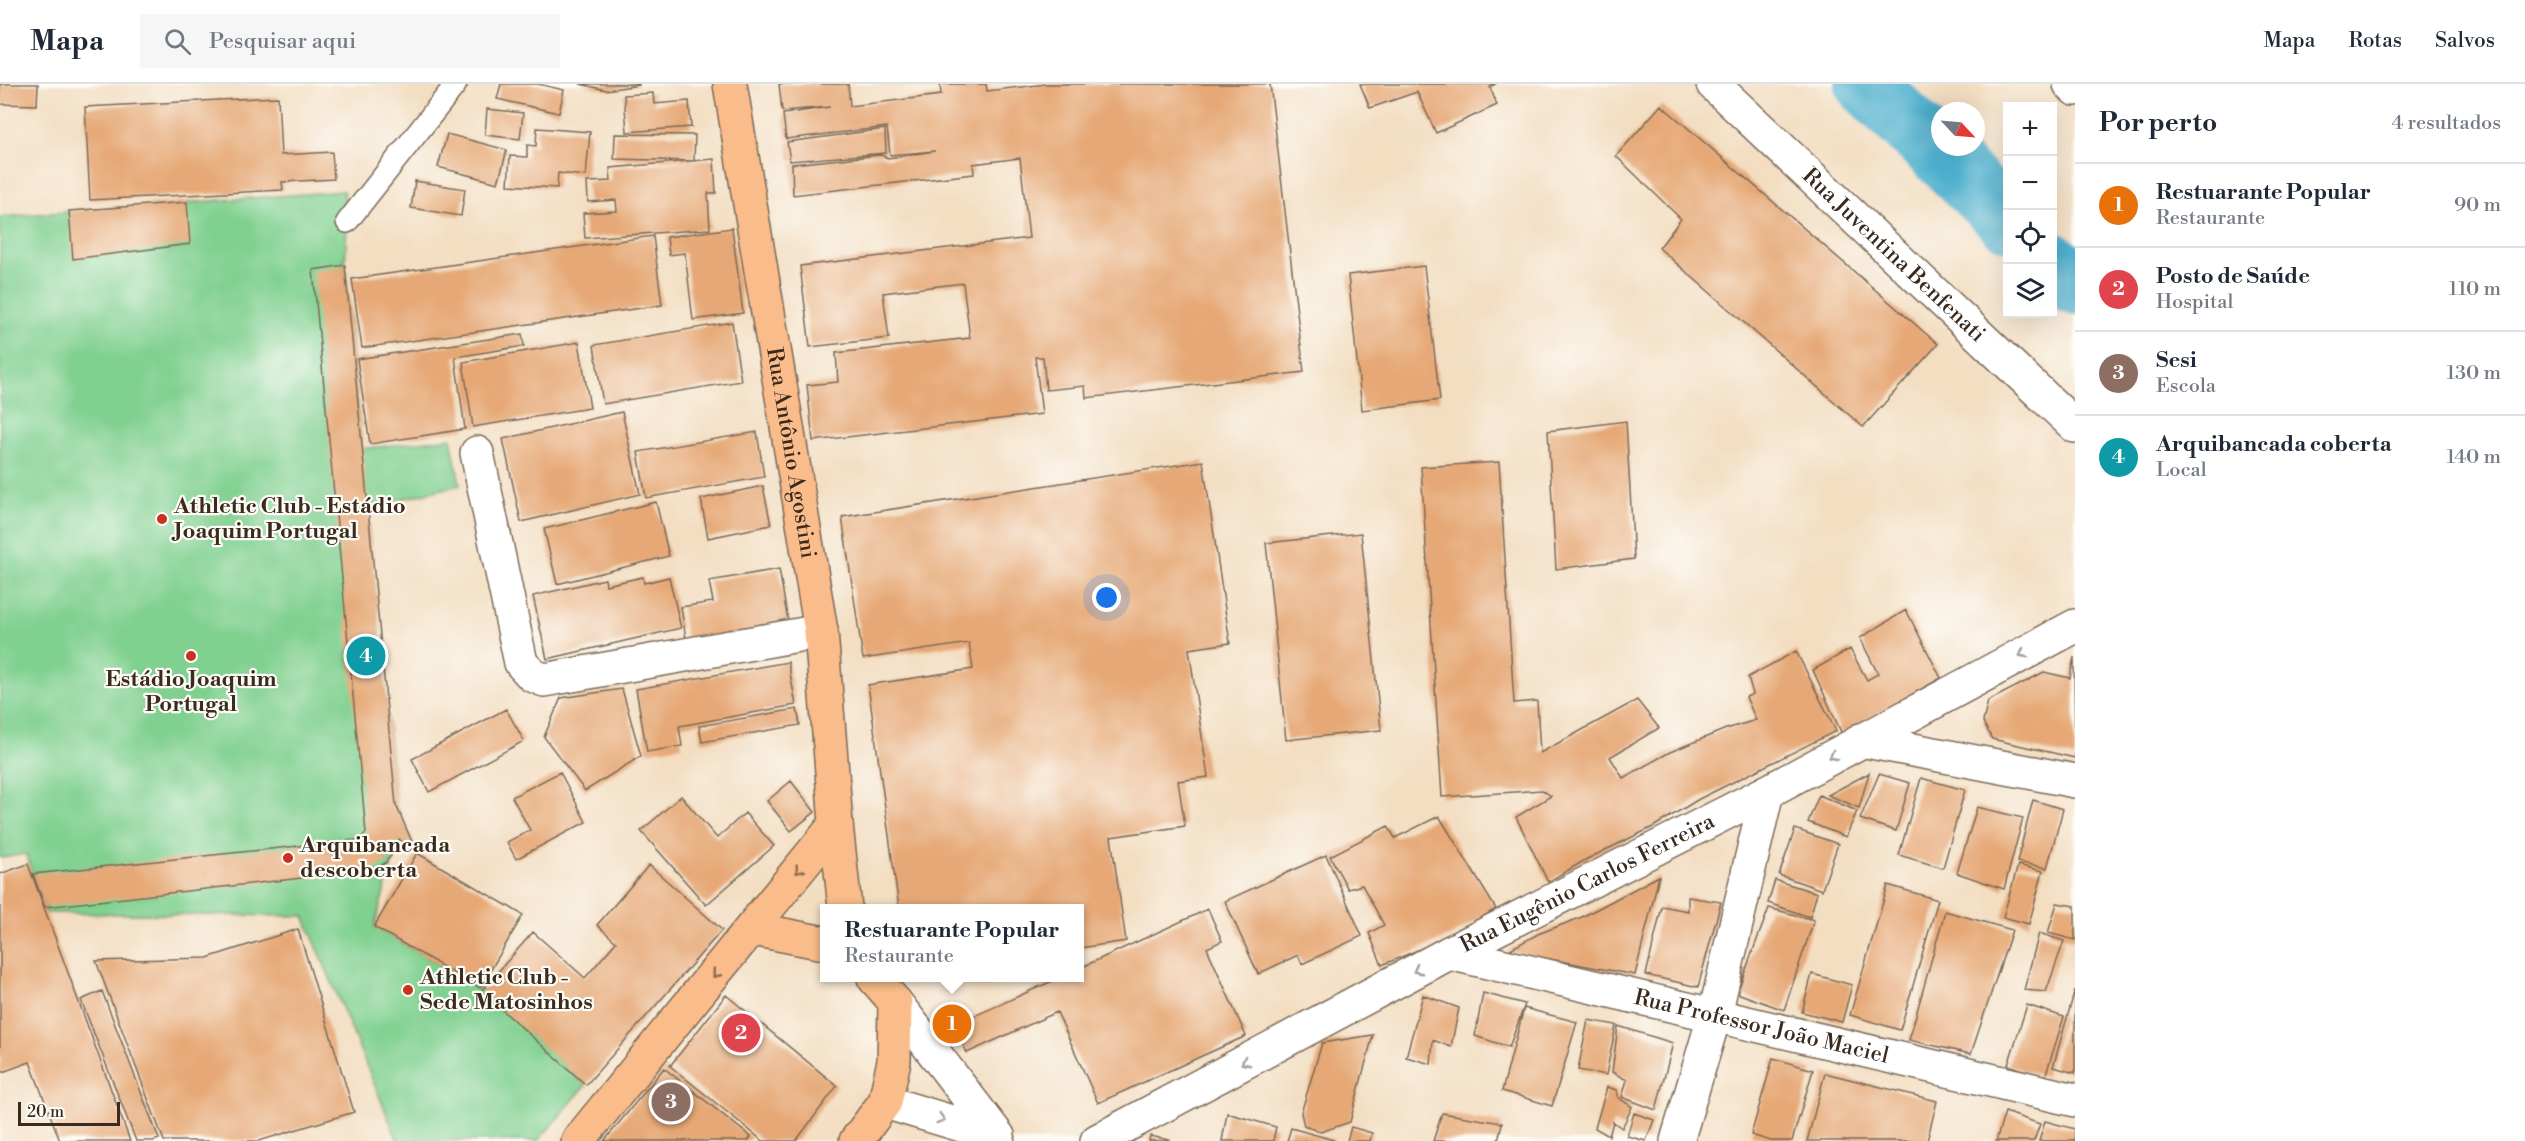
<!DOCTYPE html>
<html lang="pt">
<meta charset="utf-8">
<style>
body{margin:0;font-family:"Libre Bodoni",serif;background:#f6f6f7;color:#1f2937}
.controls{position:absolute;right:18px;top:18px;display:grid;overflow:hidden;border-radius:0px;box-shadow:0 6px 24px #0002}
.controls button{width:54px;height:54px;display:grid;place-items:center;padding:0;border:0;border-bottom:2px solid #e0e1e3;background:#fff;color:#1f2937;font:30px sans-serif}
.compass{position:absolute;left:1931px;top:18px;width:54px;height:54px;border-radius:50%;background:#fff;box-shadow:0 6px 24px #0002;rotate:116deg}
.scale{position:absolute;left:18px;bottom:15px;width:102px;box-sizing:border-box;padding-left:6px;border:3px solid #3b2a1e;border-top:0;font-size:16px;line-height:21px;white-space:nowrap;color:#3b2a1e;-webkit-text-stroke:4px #fdfcf7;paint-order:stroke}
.you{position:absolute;left:1107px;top:514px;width:21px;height:21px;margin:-15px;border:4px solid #fff;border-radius:50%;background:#1a73e8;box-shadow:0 0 0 9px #1a73e833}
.badge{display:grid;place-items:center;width:39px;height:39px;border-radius:50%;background:#ea580c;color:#fff;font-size:20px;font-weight:700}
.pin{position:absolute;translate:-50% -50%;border:3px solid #fff;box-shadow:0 2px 6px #0006}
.popup{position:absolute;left:820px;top:820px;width:264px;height:78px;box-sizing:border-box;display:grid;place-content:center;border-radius:0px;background:#fff;filter:drop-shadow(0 2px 4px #0005);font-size:20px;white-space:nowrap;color:#747a83}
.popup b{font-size:22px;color:#1f2937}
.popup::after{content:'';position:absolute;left:50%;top:100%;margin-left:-12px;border:12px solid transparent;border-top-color:#fff}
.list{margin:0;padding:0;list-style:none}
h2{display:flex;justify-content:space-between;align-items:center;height:78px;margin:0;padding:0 24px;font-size:26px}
h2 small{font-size:20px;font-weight:400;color:#747a83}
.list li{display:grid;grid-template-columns:39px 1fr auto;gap:18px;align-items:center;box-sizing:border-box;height:84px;padding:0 24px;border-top:2px solid #e0e1e3}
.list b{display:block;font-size:22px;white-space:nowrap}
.list p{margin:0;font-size:20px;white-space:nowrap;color:#747a83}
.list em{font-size:20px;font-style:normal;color:#747a83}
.icon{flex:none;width:33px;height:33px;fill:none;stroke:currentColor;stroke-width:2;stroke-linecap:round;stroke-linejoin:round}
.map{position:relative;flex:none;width:2075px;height:1057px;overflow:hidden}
header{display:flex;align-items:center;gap:36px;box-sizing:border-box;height:84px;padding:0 30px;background:#fff;border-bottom:2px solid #e0e1e3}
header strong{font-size:28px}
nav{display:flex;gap:33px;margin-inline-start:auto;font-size:21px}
.search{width:420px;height:54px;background:#f6f6f7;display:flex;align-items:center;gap:15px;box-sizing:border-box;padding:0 21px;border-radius:0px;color:#747a83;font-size:22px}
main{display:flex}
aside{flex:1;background:#fff}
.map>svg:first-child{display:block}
.green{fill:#80d090;stroke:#5e7d57;stroke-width:1.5}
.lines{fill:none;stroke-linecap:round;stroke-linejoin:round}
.river{stroke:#4eafcd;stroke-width:62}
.building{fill:#e6a876}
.lane-casing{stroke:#7b6957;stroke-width:24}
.street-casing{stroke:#7b6957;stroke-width:36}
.primary-casing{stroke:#7b6957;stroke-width:36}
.lane{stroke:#fff;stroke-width:21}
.street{stroke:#fff;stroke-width:33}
.primary{stroke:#f9bc8a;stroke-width:33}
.oneway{stroke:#a79f9a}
.oneway2{stroke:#906c4f}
.poi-dot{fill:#c8321e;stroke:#fdfcf7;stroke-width:2}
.labels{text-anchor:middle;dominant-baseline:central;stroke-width:4.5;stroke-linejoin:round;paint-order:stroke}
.street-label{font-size:22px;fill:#3b2a1e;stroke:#fdfcf7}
.poi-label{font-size:22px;font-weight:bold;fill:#3b2a1e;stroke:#fdfcf7;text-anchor:start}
</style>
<header>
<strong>Mapa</strong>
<div class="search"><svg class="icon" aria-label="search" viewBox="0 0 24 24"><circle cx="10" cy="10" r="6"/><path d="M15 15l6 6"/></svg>Pesquisar aqui</div>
<nav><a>Mapa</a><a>Rotas</a><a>Salvos</a></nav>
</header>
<main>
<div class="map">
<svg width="2075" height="1057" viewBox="0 0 2075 1057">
<rect width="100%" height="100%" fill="#fdfcf7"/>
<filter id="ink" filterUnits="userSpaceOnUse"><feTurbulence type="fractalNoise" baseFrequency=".0167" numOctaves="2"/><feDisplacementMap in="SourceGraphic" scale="12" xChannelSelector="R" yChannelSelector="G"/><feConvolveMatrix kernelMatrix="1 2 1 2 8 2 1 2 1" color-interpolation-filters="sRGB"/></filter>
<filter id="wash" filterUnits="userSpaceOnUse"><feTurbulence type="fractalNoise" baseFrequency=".008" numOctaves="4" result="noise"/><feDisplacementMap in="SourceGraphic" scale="24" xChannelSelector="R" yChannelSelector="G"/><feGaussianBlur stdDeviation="1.35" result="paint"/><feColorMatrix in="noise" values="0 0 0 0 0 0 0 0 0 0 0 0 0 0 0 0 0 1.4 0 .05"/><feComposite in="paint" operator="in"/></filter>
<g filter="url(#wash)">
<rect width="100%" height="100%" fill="#f3dec2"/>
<path class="green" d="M344 107 347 138 345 181 362 365 451 354 460 401 367 423 396 721 417 769 399 755 374 843 480 904 586 1001 538 1057H398L304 832 47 829 26 770 1 774 0 772V133Z"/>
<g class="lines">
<path class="river" d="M1866 0 2008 136
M2052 179 2075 200"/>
</g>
<g id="blocks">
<path class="building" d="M0 0H38L37 21 0 20Z
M501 0H538L564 6 559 29 497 15Z
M580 0H639V1L606 6Z
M779 0H848L850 22 941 11 940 0H986L987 7 1046 0H1270L1304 288 1086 314 1085 302 1046 306 1043 273H1035L1042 330 813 357 807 301 838 298 836 269 970 254 963 199 883 209 889 254 810 263 800 182 1029 154 1020 74 973 80 974 90 793 111 792 80 881 71 888 74 935 67 890 71 887 43 786 55 783 30 830 23 782 27Z
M1360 0H1495L1490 3 1497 21 1436 49 1417 8 1370 24Z
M653 9 654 20 689 17 691 43 627 48 624 11Z
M278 13 281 71 332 68 334 95 282 98 283 106 90 116 85 23Z
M1661 21 1938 260 1863 343 1659 164 1681 135 1616 72Z
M487 25 523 29 520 55 485 51Z
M537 44 590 48 586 92 558 89 557 104 508 101 510 72 527 73V61L536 62Z
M885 45 886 69 790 77 787 58Z
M447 50 507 66 498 99 438 83Z
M615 50 695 51 694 77 614 75Z
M714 75 716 109H708L710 145 585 154 583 129 617 127 616 116 588 118 587 98 611 97 610 84Z
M415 97 465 105 461 132 411 124Z
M187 118 190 160 73 175 69 127Z
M732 144 743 229 693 236 685 169 669 171 667 153Z
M653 152 662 221 362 264 352 195Z
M345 181 396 721 417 769 399 755 394 768 385 779 373 786 45 823 33 790 355 756 361 754 366 749 313 186Z
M1424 182 1440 316 1362 326 1348 191Z
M732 238 741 297 603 320 594 261Z
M522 250 524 262 455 273 465 345 370 360 357 275Z
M579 258 590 324 473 343 463 278Z
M622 328 640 410 521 438 503 355Z
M1626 337 1634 475 1556 485 1548 347Z
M757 348 764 393 646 414 638 368Z
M1203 377 1230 559 1189 565 1208 693 1178 697 1185 742 1111 753 1126 857 1080 864V824H899L868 601 973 585 969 559 863 575 842 433Z
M1499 378 1514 619 1537 617 1540 669 1637 616 1659 644 1610 673 1623 694 1670 668 1726 645 1756 636 1746 613 1753 610 1748 593 1796 567 1836 647 1699 715 1653 743 1587 775 1548 798 1516 733 1551 712 1542 706 1442 713 1421 383Z
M763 402 771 441 708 454 701 415Z
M656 418 669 472 557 500 544 445Z
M1361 449 1381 646 1286 656 1266 459Z
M779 485 789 543 687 561 681 523 713 518 709 497Z
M643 493 644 499 669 493 681 544 547 575 533 512 605 495 606 501Z
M1906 526 1941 594 1842 650 1813 586 1850 565 1867 596 1878 590 1860 554Z
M2074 573 2075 674 1992 655 1983 638 1988 617 2044 588 2070 594Z
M788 578 796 621 679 642 682 662 647 668 636 605Z
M622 605 641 672 585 707 544 653 561 614Z
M506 625 524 657 429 708 412 675Z
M797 625 800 641 702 658 699 642Z
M560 688 586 738 516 775 507 758 530 746 512 713Z
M1869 689 1859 724 1828 711Z
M1879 690 1910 699 1896 747 1860 735Z
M1921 694 1965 706 1943 784 1899 771Z
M791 697 815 728 791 747 767 717Z
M1819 711 1857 727 1846 753 1808 738Z
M681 712 717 754 745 729 774 762 706 821 641 747Z
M2033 716 2063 725 2047 784 2017 778Z
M1977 723 2023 734 2004 805 1957 789Z
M1439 732 1496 825 1451 852 1382 881 1369 849 1384 841 1362 801 1348 805 1330 772 1388 742 1395 754Z
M1795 745 1838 760 1822 806 1779 791Z
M417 769 523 831 480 904 374 843Z
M1326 771 1362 852 1302 880 1298 871 1258 890 1225 817Z
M28 780 130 1057H60L30 978 0 989V790Z
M649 781 722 846 586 1001 481 907 533 848 585 894 616 858 597 841Z
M2018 781 2043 787 2029 840 2003 833Z
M1659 792 1635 891 1507 867 1538 850 1582 833Z
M1775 796 1817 809 1810 833 1768 819Z
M1888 801 1938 816 1900 946 1850 931Z
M1688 813 1721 818 1698 903 1646 891 1662 822 1688 827Z
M2057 819 2075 822V856L2048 849Z
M1769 824 1814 836 1784 926 1737 909Z
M1208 825 1222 857 1207 864 1246 952 1098 1019 1057 928 967 969 954 941 1059 894H1080V884Z
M1945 827 2012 846 1971 970 1909 956Z
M298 845 354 1028 259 1057H164L96 877 207 874Z
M2039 849 2064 857 2046 908 2024 906Z
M1812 890 1852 901 1842 938 1802 928Z
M2075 906V989L2053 983Z
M102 907 159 1055 153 1057H136L81 916Z
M1483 909 1525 920 1509 963 1475 952Z
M726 911 837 1002 796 1057H763L670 982Z
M1423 911 1459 924 1451 963 1433 956 1431 980 1406 973Z
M2027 921 2064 933 2045 993 2008 981Z
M1524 924 1577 938 1552 1022 1502 1007Z
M1588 936 1616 941 1606 991 1578 986Z
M1618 942 1673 959 1656 1026 1622 1013 1627 996 1612 988Z
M1373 951 1350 1038 1321 1048 1304 1042 1301 1029 1322 959Z
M1773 974 1813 986 1792 1057H1771L1751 1051Z
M664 984 751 1053 748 1057H604Z
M1825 989 1937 1017 1927 1057H1807Z
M1607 1003 1617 1006 1618 1013 1632 1023 1622 1044 1613 1038 1609 1052 1595 1044Z
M2005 1028 2040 1040 2034 1057H1996Z
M1227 1029 1276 1043 1273 1057H1222Z
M1442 1029 1502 1039 1498 1057H1433Z
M1634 1029 1654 1036 1646 1057 1627 1052Z
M2045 1037 2075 1045V1057H2039Z
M1351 1043 1372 1049 1370 1057H1347Z
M1291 1044 1334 1056V1057H1287Z
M1150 1052 1170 1056V1057H1149Z"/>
</g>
</g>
<g filter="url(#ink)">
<use href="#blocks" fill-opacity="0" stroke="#7b6957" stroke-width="1.5"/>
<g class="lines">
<g class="lane-casing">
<path id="lane" d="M347 138 456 0"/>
</g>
<g class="street-casing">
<g id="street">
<path id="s1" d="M1713 0 2075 342"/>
<path d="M2070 0 2075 5"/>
<path d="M477 369 521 579 532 591 544 596 821 547"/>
<path d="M1861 656 2075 697"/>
<path id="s2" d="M1449 869 2075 1016"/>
<path d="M885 1018 998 1052 895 918"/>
<path id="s3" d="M1097 1057 1449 869 1767 708 2075 542"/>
<path d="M1677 1057 1715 930 1767 708"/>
</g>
</g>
<g class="primary-casing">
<g id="primary">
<path id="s4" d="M730 0 821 547 836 740 845 824"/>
<path d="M753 845 824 859"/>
<path d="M578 1057 836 740"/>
<path d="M856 1057 885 1018 894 977 895 918 874 894"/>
</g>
</g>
<use href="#lane" class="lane"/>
<use href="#street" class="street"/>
<use href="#primary" class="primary"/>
</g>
<defs><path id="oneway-chevron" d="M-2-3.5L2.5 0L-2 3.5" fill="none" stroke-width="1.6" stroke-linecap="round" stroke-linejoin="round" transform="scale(1.5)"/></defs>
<g class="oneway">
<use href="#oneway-chevron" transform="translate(2023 570) rotate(152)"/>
<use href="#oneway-chevron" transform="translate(1833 672) rotate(152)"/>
<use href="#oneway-chevron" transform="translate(1417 886) rotate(152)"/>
<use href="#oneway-chevron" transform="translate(1245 978) rotate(152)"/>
<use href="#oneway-chevron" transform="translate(941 1035) rotate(18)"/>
</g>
<g class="oneway2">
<use href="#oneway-chevron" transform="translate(799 786) rotate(128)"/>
<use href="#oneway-chevron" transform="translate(716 890) rotate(129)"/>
</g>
</g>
<g class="poi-dot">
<circle cx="162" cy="435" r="6"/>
<circle cx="191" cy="572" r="6"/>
<circle cx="288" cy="774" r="6"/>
<circle cx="408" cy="906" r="6"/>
</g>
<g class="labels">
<g class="street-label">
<text stroke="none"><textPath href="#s1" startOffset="249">Rua Juventina Benfenati</textPath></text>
<text stroke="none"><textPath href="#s4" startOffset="374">Rua Antônio Agostini</textPath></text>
<text stroke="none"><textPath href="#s3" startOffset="554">Rua Eugênio Carlos Ferreira</textPath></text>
<text stroke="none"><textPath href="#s2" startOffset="321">Rua Professor João Maciel</textPath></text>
</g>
<g class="poi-label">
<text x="174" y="422">Athletic Club - Estádio<tspan x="174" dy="25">Joaquim Portugal</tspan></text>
<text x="191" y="595" text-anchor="middle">Estádio Joaquim<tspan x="191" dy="25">Portugal</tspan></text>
<text x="300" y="761">Arquibancada<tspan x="300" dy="25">descoberta</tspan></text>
<text x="420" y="893">Athletic Club -<tspan x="420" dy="25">Sede Matosinhos</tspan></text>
</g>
</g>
</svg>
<div class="controls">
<button>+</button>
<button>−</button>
<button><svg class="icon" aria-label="locate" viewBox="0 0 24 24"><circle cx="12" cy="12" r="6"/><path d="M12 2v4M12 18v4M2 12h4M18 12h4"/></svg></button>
<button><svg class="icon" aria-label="layers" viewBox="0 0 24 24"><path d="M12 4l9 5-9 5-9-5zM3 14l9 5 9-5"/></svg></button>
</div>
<svg class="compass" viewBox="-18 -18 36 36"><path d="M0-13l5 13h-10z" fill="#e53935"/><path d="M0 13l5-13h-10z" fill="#747a83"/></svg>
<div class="scale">20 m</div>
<div class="you"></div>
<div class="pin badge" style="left:952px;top:940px;background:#e8710a">1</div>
<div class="popup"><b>Restuarante Popular</b>Restaurante</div>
<div class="pin badge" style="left:741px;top:949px;background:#e0444e">2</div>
<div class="pin badge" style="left:671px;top:1018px;background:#8d6e63">3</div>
<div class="pin badge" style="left:366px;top:572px;background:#0f9aa8">4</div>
</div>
<aside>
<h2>Por perto<small>4 resultados</small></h2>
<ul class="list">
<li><span class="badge" style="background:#e8710a">1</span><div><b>Restuarante Popular</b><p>Restaurante</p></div><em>90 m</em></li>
<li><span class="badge" style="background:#e0444e">2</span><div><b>Posto de Saúde</b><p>Hospital</p></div><em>110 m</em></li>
<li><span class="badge" style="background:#8d6e63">3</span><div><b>Sesi</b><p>Escola</p></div><em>130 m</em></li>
<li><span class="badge" style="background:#0f9aa8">4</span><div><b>Arquibancada coberta</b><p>Local</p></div><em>140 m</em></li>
</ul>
</aside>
</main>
